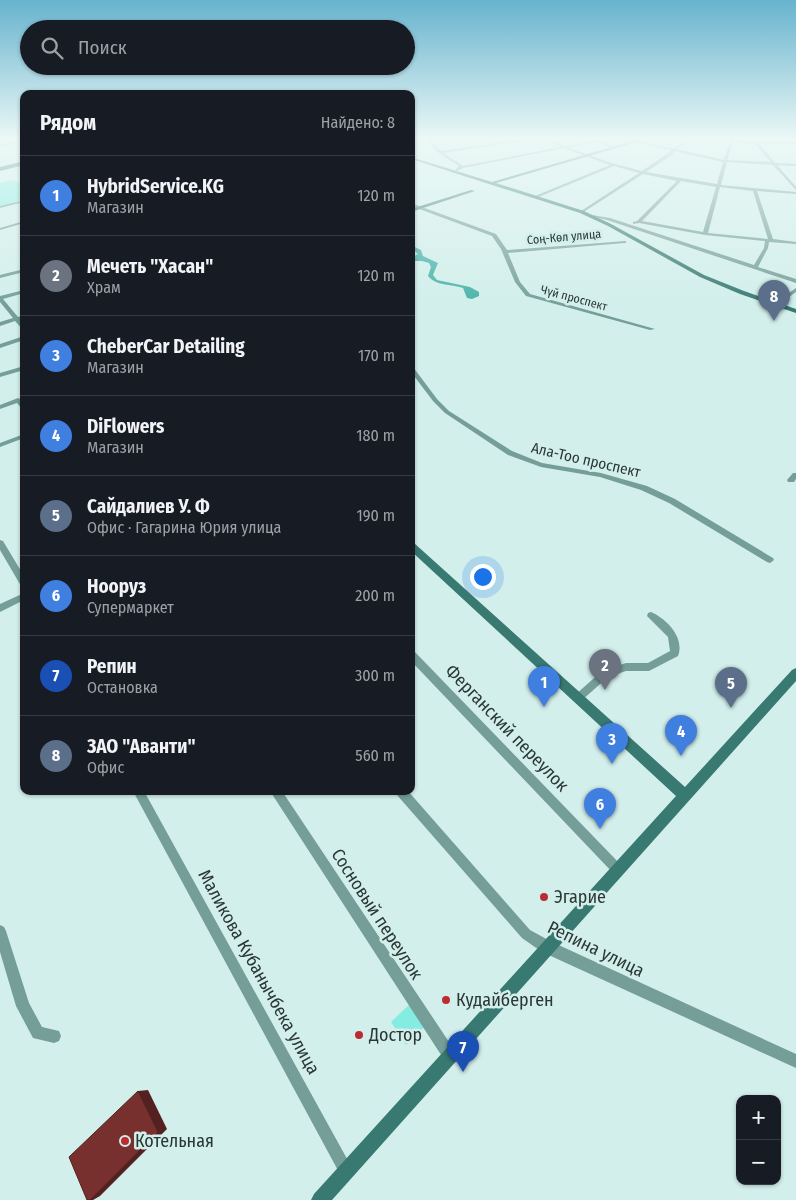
<!DOCTYPE html>
<html lang="ru">
<meta charset="utf-8">
<style>
body{margin:0;font-family:"Fira Sans Condensed",sans-serif;background:#242831;color:#f1f3f6}
.controls{position:absolute;right:15px;bottom:15px;display:grid;overflow:hidden;border-radius:10px;box-shadow:0 1px 4px #0004}
.controls button{width:45px;height:45px;display:grid;place-items:center;padding:0;border:0;border-bottom:1px solid #363941;background:#171b24;color:#f1f3f6;font:25px sans-serif}
.you{position:absolute;left:482px;top:576px;width:18px;height:18px;margin:-12px;border:4px solid #fff;border-radius:50%;background:#1a73e8;box-shadow:0 0 0 8px #1a73e833}
.badge{display:grid;place-items:center;width:32px;height:32px;border-radius:50%;background:#d9999d;color:#fff;font-size:16px;font-weight:700}
.pin{position:absolute;translate:-50% -41px;filter:drop-shadow(0 1px 2px #0008)}
.pin::after{content:'';position:absolute;top:26px;width:18px;height:15px;background:inherit;clip-path:polygon(0 0,100% 0,50% 100%)}
.list{margin:0;padding:0;list-style:none}
h2{display:flex;justify-content:space-between;align-items:center;height:65px;margin:0;padding:0 20px;font-size:21px}
h2 small{font-size:16px;font-weight:400;color:#9ea1a6}
.list li{display:grid;grid-template-columns:32px 1fr auto;gap:15px;align-items:center;box-sizing:border-box;height:80px;padding:0 20px;border-top:1px solid #363941}
.list b{display:block;font-size:19px;white-space:nowrap}
.list p{margin:0;font-size:16px;white-space:nowrap;color:#9ea1a6}
.list em{font-size:16px;font-style:normal;color:#9ea1a6}
.icon{flex:none;width:28px;height:28px;fill:none;stroke:currentColor;stroke-width:2;stroke-linecap:round;stroke-linejoin:round}
.map{position:relative;flex:none;width:796px;height:1200px;overflow:hidden}
.search{position:absolute;background:#171b24;box-shadow:0 1px 4px #0004;left:20px;top:20px;width:395px;height:55px;display:flex;align-items:center;gap:12px;box-sizing:border-box;padding:0 18px;border-radius:28px;color:#9ea1a6;font-size:19px}
.panel{position:absolute;background:#171b24;box-shadow:0 1px 4px #0004;left:20px;top:90px;width:395px;height:705px;border-radius:10px}
.map>svg:first-child{display:block}
.green{fill:#84ece0}
.water{fill:#47b2a7}
.lines{fill:none;stroke-linecap:round;stroke-linejoin:round}
.street{fill:#759e98;fill-rule:evenodd}
.secondary{fill:#387972;fill-rule:evenodd}
.primary{fill:#175c56;fill-rule:evenodd}
.shaded-wall{fill:#532220}
.building{fill:#77302e;stroke:#532220}
.poi-dot{fill:#bb2b30;stroke:#d2efeb;stroke-width:2}
.labels{text-anchor:middle;dominant-baseline:central;stroke-width:5;stroke-linejoin:round;paint-order:stroke}
.far-street-label{font-size:12px;fill:#2b3735;stroke:#d2efeb}
.street-label{font-size:15px;fill:#2b3735;stroke:#d2efeb}
.near-street-label{font-size:18px;fill:#2b3735;stroke:#d2efeb}
.near-poi-label{font-size:18px;fill:#2b3735;stroke:#d2efeb;text-anchor:start}
</style>
<div class="map">
<svg width="796" height="1200" viewBox="0 0 796 1200">
<rect width="100%" height="100%" fill="#d2efeb"/>
<path class="green" d="M11 180 24 184V199L0 206V183Z
M411 1003 426 1025 406 1045 391 1022Z"/>
<path class="water" d="M411 245 421 250 423 256 438 263 433 275 437 280 470 287 479 292V296L472 299 467 298 463 288C451 284 436 286 428 276L431 267 429 263 422 261H411V258L418 254 411 248Z"/>
<g class="lines">
<path class="street" d="M425 140H429L441 151 517 140H528L443 153 463 166 561 147 547 140H552L565 146 599 140 617 148 614 149 597 142 569 148 608 162 642 171 670 152 671 150 626 140H634L673 149 686 140H690L676 149 724 160 730 142 729 140 772 143 796 142V144H759L775 163 796 164V166L777 165 796 187V190L773 165 727 162 721 185 796 192V194L757 191 773 239 796 242V244L769 242 768 248 758 267 796 279V283L607 220 590 216 592 215 610 218 754 265 764 248 765 241 705 235 639 223 633 224V222L637 221 677 181 643 174 582 213 581 211 639 173 614 166 536 198 535 196 610 165 564 148 463 168 457 171 455 170 459 166 439 153ZM733 142 755 144 771 162 727 160ZM674 151 723 162 717 184 646 172 673 154ZM681 181 716 187 703 232 642 221ZM720 187 753 191 768 239 708 233Z
M15 142 24 146V149L15 144 0 147V145Z
M24 200V202L0 208V206Z
M411 203 496 234 507 250 626 241V243H624L508 253 520 282 530 294 655 329 650 330 526 296 515 282 501 249 492 236 411 206Z
M24 221V223L0 230V228Z
M24 269V272L0 278V275Z
M796 288V292L778 305H774V303Z
M24 290V293L3 299 18 317 24 315V319L20 320 24 325V331L15 321 0 326V322L13 318 0 302V296Z
M24 336V340L0 348V344Z
M24 366V370L0 377V373Z
M411 366 413 367 437 399 449 411 512 451 542 463 601 473 647 486 675 499 773 558 774 560 770 563 767 562 669 503 641 490 600 477 541 467 508 455 445 413 433 401 411 372Z
M18 398C24 400 24 405 24 410L22 409 17 403 0 409V405Z
M24 434V438L0 447V443Z
M793 473H796V479L794 482H788L787 480Z
M0 540 3 541 24 576V587L21 586 0 550Z
M24 593V600L0 612V604Z
M651 612C667 619 685 638 678 656L649 671H626L608 677 581 701 578 702 575 701 573 698 575 695 602 671 626 663H648L670 651 668 637 647 616 648 613Z
M411 650 414 651 622 866 624 870 622 874 618 876 614 874 411 661Z
M133 791H144L351 1166 354 1171 351 1176 346 1179 341 1176Z
M270 791H282L455 1051 457 1056 455 1061 450 1063 445 1061Z
M396 791H408L530 930 552 942 796 1054V1068L542 952 522 938 397 795Z
M0 925 4 927 6 931 29 1003 42 1027 59 1031 61 1036 59 1041 54 1043 33 1038 16 1006 0 952Z"/>
<path class="secondary" d="M636 140H644L496 183 584 211 611 224 704 275 744 291 796 309V313L740 294 700 277 608 226 580 213 411 159V157L492 182Z
M471 190 475 191 411 212V209Z
M411 542 414 543 685 787 792 670 796 668V681L332 1200H311L314 1194 676 796 411 551Z"/>
<path class="primary" d="M24 161V165L0 171V167Z"/>
</g>
<path class="shaded-wall" d="M148 1090 167 1129 100 1196 93 1200H90L138 1091Z"/>
<path class="building" d="M138 1091 158 1132 90 1200H87L69 1157Z"/>
<linearGradient id="sky" x2="0" y2="1"><stop stop-color="#67b3ce"/><stop offset="0.45" stop-color="#ebf8f6"/><stop offset="1" stop-color="#ebf8f6" stop-opacity="0"/></linearGradient>
<rect width="796" height="308" fill="url(#sky)"/>
<g class="poi-dot">
<circle cx="544" cy="897" r="5"/>
<circle cx="446" cy="1000" r="5"/>
<circle cx="359" cy="1035" r="5"/>
<circle cx="125" cy="1141" r="5"/>
</g>
<g class="labels">
<g class="far-street-label">
<text transform="translate(564 237) rotate(-5)">Соң-Көл улица</text>
<text transform="translate(574 298) rotate(15)">Чүй проспект</text>
</g>
<g class="street-label">
<text transform="translate(586 460) rotate(13)">Ала-Тоо проспект</text>
</g>
<g class="near-street-label">
<text transform="translate(507 728) rotate(46)">Ферганский переулок</text>
<text transform="translate(377 914) rotate(57)">Сосновый переулок</text>
<text transform="translate(596 949) rotate(26)">Репина улица</text>
<text transform="translate(259 972) rotate(61)">Маликова Кубанычбека улица</text>
</g>
<g class="near-poi-label">
<text x="554" y="897">Эгарие</text>
<text x="456" y="1000">Кудайберген</text>
<text x="369" y="1035">Достор</text>
<text x="135" y="1141">Котельная</text>
</g>
</g>
</svg>
<div class="controls">
<button>+</button>
<button>−</button>
</div>
<div class="you"></div>
<div class="pin badge" style="left:544px;top:707px;background:#3f7fe0">1</div>
<div class="pin badge" style="left:605px;top:690px;background:#6b7280">2</div>
<div class="pin badge" style="left:612px;top:764px;background:#3f7fe0">3</div>
<div class="pin badge" style="left:681px;top:756px;background:#3f7fe0">4</div>
<div class="pin badge" style="left:731px;top:708px;background:#5c6f8a">5</div>
<div class="pin badge" style="left:600px;top:829px;background:#3f7fe0">6</div>
<div class="pin badge" style="left:463px;top:1072px;background:#1a4fb4">7</div>
<div class="pin badge" style="left:774px;top:321px;background:#5c6f8a">8</div>
<div class="search"><svg class="icon" aria-label="search" viewBox="0 0 24 24"><circle cx="10" cy="10" r="6"/><path d="M15 15l6 6"/></svg>Поиск</div>
<section class="panel">
<h2>Рядом<small>Найдено: 8</small></h2>
<ul class="list">
<li><span class="badge" style="background:#3f7fe0">1</span><div><b>HybridService.KG</b><p>Магазин</p></div><em>120 m</em></li>
<li><span class="badge" style="background:#6b7280">2</span><div><b>Мечеть &quot;Хасан&quot;</b><p>Храм</p></div><em>120 m</em></li>
<li><span class="badge" style="background:#3f7fe0">3</span><div><b>CheberCar Detailing</b><p>Магазин</p></div><em>170 m</em></li>
<li><span class="badge" style="background:#3f7fe0">4</span><div><b>DiFlowers</b><p>Магазин</p></div><em>180 m</em></li>
<li><span class="badge" style="background:#5c6f8a">5</span><div><b>Сайдалиев У. Ф</b><p>Офис · Гагарина Юрия улица</p></div><em>190 m</em></li>
<li><span class="badge" style="background:#3f7fe0">6</span><div><b>Нооруз</b><p>Супермаркет</p></div><em>200 m</em></li>
<li><span class="badge" style="background:#1a4fb4">7</span><div><b>Репин</b><p>Остановка</p></div><em>300 m</em></li>
<li><span class="badge" style="background:#5c6f8a">8</span><div><b>ЗАО &quot;Аванти&quot;</b><p>Офис</p></div><em>560 m</em></li>
</ul>
</section>
</div>
